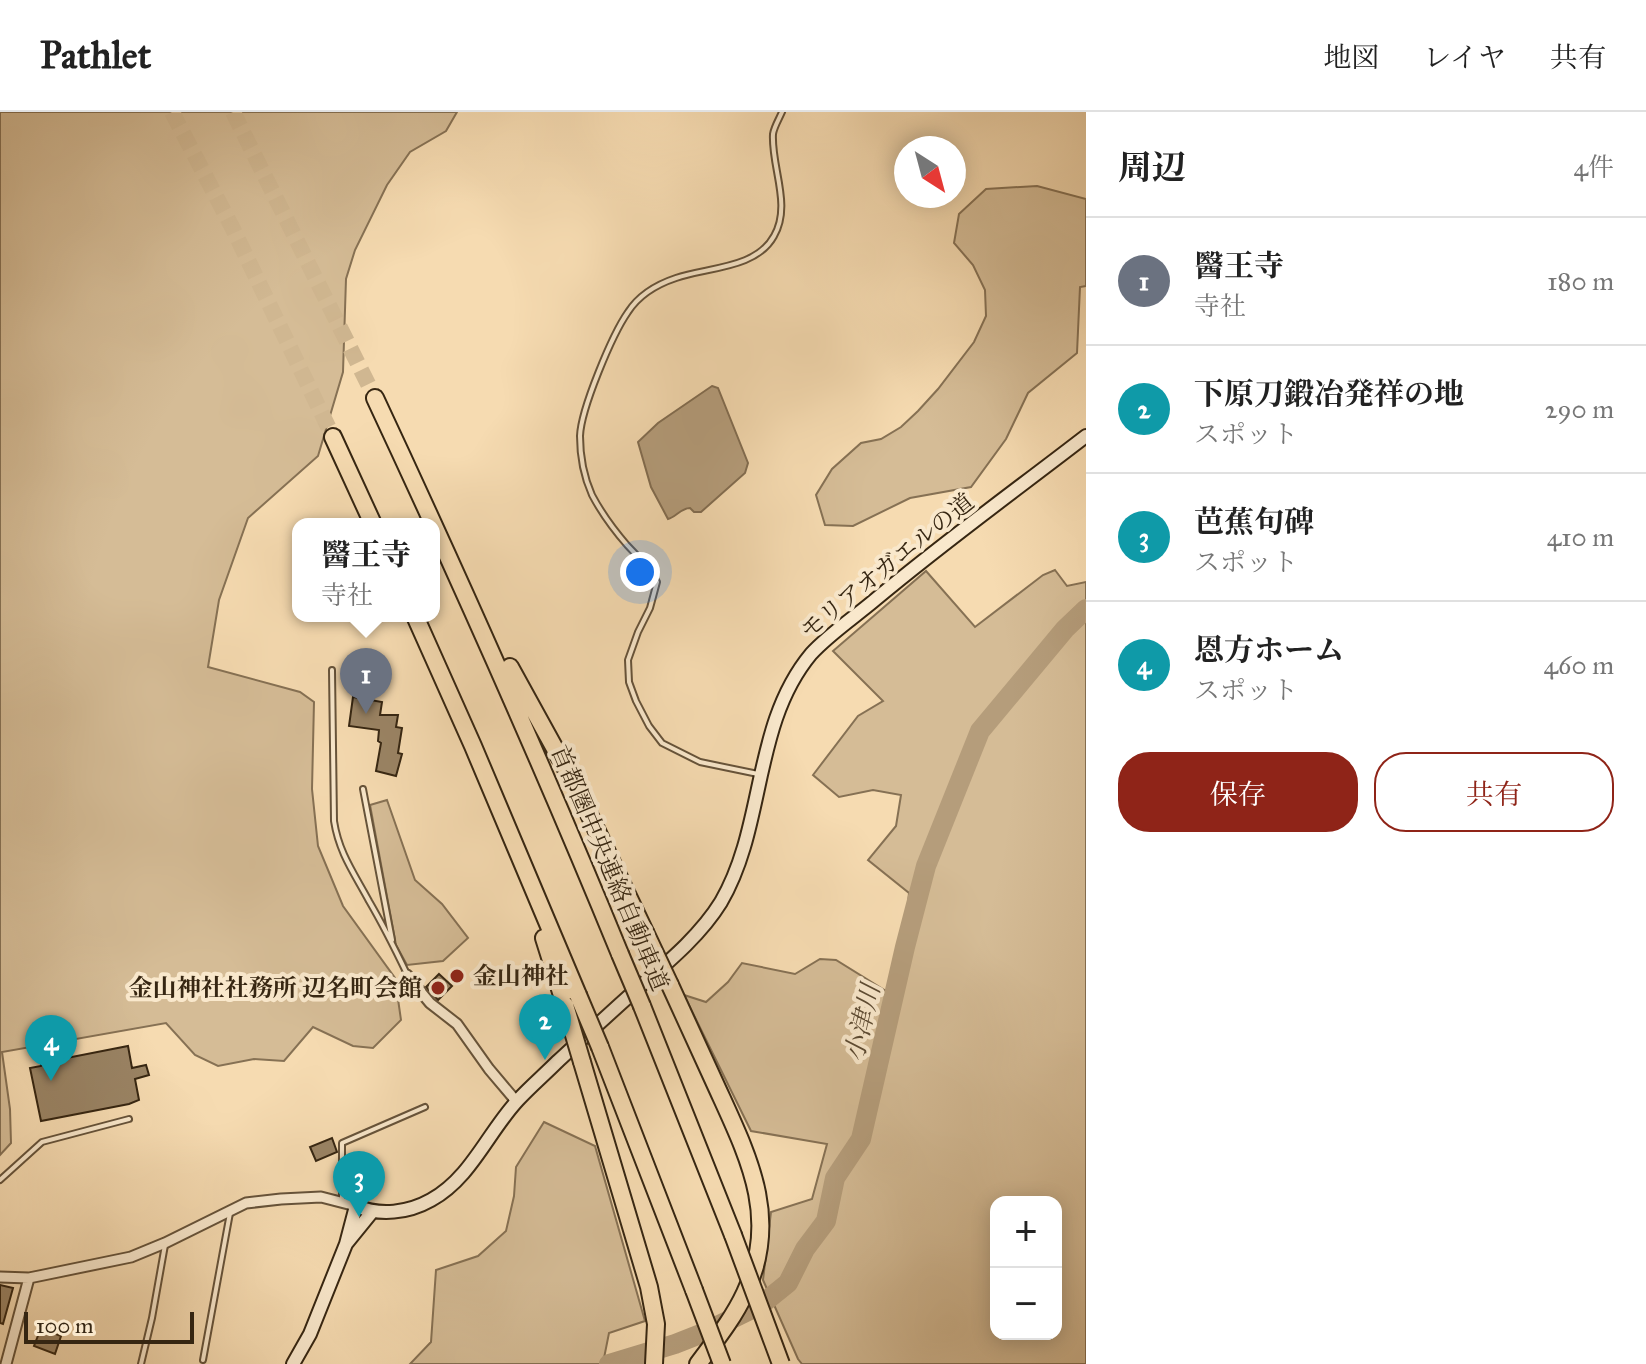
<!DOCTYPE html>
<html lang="ja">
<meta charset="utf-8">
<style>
body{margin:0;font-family:"IM FELL Great Primer","Noto Serif JP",serif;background:#f6f6f6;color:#222}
.controls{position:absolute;right:24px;bottom:24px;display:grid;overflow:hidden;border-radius:16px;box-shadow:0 4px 20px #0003}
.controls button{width:72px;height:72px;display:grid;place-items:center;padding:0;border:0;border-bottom:2px solid #e0e0e0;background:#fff;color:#222;font:40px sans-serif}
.compass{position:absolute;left:894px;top:24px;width:72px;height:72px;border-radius:50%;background:#fff;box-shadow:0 4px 20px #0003;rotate:144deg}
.scale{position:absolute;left:24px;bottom:20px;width:170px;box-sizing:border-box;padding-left:8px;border:4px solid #362612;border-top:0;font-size:22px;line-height:28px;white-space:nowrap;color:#362612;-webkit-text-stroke:6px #f9e8cc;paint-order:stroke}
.you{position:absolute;left:640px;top:460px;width:28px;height:28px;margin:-20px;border:6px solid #fff;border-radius:50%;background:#1a73e8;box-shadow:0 0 0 12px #1a73e833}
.badge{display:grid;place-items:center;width:52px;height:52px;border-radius:50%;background:#8f2418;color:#fff;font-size:26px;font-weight:700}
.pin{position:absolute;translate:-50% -66px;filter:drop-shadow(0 2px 4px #0008)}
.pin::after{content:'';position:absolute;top:42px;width:28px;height:24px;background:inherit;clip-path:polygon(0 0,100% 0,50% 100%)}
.popup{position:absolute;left:292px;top:406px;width:148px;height:104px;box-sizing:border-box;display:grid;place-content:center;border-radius:16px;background:#fff;filter:drop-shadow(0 2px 6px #0005);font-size:26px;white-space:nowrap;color:#767676}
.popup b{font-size:30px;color:#222}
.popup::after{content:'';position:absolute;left:50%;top:100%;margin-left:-16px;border:16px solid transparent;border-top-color:#fff}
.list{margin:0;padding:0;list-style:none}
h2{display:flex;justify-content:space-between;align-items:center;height:104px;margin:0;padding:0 32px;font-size:34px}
h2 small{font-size:26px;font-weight:400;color:#767676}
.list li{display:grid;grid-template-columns:52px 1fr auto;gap:24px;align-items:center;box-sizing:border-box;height:128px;padding:0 32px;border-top:2px solid #e0e0e0}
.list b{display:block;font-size:30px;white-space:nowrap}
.list p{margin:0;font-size:26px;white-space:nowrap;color:#767676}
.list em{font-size:26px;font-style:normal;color:#767676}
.actions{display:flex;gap:16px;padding:24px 32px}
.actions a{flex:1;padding:18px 0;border:2px solid #8f2418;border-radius:32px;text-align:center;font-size:28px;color:#8f2418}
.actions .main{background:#8f2418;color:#fff}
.map{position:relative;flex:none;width:1086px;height:1252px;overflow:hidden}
header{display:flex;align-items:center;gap:48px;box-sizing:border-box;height:112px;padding:0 40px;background:#fff;border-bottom:2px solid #e0e0e0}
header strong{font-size:38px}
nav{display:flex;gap:44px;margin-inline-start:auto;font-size:28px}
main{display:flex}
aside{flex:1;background:#fff}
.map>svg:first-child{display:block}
.green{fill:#d5bc96;stroke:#867154;stroke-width:2;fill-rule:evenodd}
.water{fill:#b59d7b;stroke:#826d51;stroke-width:2}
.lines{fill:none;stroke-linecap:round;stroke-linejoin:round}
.river{stroke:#b59d7b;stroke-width:20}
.building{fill:#9a8465;stroke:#362612;stroke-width:2}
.highway-tunnel{stroke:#d0b791;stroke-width:16;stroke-dasharray:16 8;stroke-linecap:butt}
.lane-casing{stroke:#66533a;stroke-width:8}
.street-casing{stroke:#66533a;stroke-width:13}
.secondary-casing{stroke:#362612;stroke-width:16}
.highway-casing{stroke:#362612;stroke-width:20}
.lane{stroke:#f9e8cc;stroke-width:4}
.street{stroke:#f9e8cc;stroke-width:9}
.secondary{stroke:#f9e8cc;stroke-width:12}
.highway{stroke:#f6dbb1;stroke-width:16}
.highway-bridge-casing{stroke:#362612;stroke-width:20;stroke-linecap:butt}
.highway-bridge{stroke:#f6dbb1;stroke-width:16}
.poi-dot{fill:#8f2418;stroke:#f9e8cc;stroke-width:3}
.labels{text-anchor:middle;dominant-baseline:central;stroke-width:8;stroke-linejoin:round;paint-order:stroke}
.street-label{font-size:24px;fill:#362612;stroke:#f9e8cc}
.poi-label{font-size:24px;font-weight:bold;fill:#362612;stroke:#f9e8cc;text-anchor:start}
.water-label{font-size:26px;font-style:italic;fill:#5c4a32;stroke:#f9e8cc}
</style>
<header>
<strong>Pathlet</strong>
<nav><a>地図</a><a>レイヤ</a><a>共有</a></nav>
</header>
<main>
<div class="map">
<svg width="1086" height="1252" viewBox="0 0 1086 1252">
<rect width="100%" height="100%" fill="#f6dbb1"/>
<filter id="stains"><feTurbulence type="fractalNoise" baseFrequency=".0025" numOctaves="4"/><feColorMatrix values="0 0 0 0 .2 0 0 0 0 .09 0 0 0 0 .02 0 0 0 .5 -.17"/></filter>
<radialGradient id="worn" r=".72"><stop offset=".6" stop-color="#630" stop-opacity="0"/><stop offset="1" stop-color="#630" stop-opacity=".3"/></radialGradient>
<path class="green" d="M0 0H457L446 19 410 40 387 73 355 138 346 167 343 260 318 344 248 406 219 488 208 555 300 580 314 590 312 677 318 734 343 794 395 866 401 908 373 936 353 934 313 915 284 949 254 947 218 954 195 943 166 911 2 940 10 997 11 1031 0 1043Z
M1037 74 1086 87V174L1080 175 1077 241 1028 281 1006 327 971 375 910 386 853 414 825 413 816 383 832 357 861 331 881 327 901 315 918 299 938 277 974 230 986 204 985 178 973 153 954 131 959 102 986 77Z
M1055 458 1067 474 1086 470V1252H802L798 1247 763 1168 771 1100 812 1087 827 1032 751 1019 684 883 706 890 728 870 742 851 795 862 820 847 836 848 899 887 909 781 868 748 896 714 901 683 873 678 839 685 813 663 858 604 883 589 833 539 926 459 975 515 1043 463ZM996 1090H1056V1222H996Z
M387 688 415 768 442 792 468 826 443 849 407 853 396 833 370 693Z
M544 1010 595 1034 645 1209 609 1221 604 1246 607 1252H410L431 1230 436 1158 478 1144 506 1119 514 1084 516 1055Z"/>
<path class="water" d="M712 274 718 276 748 351 745 361 701 400H694L690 396C681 396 676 405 668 407L651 375 638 330 658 311Z"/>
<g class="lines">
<path class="river" d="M609 1252 675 1232 703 1221 762 1192 788 1171 805 1137 826 1109 835 1066 861 1027 905 835 926 754 980 619 1065 517 1086 497"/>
</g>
<path class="building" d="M353 585 382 590 380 603H398L396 615 402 616 398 641 402 642 396 664 376 659 381 631 378 629 379 618 349 614Z
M439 862 452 874 438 888 426 875Z
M128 934 132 956 146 953 149 963 135 967 139 988 129 992 41 1009 30 956 41 954V951Z
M332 1026 337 1040 316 1049 310 1035Z
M0 1173 13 1176 3 1212 0 1211Z
M41 1216 61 1224 55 1242 34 1234Z"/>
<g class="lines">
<path class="highway-tunnel" d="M172 0 233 117 333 325
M233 0 375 286"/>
<g class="lane-casing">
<path id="lane" d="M332 558 334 709C339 741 354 761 369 789 383 813 395 837 407 862
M758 662 700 650 662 631 649 614 636 589 629 570 628 548 638 520 650 496 657 470C648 454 639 446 627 433 614 418 601 400 592 383 584 365 580 343 580 324 581 297 612 223 628 200 639 183 658 172 676 166 707 155 756 157 774 124 792 93 771 55 773 22 774 15 779 7 782 0
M363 677 392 828
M0 1068 42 1030 129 1007
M342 1089V1031L425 995
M203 1248 230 1101
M141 1252 152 1206 165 1133"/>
</g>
<g class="street-casing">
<path id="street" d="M407 863 430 891 457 912 489 957 516 989
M0 1165 29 1166 131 1145 165 1131 246 1091 281 1087 321 1085 356 1094
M6 1252 29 1166"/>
</g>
<g class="secondary-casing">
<path id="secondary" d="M346 1132 356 1094C380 1104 408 1101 431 1088 471 1066 488 1020 518 988 530 975 544 963 557 950 583 926 610 901 637 877 667 851 700 824 721 790 766 713 752 613 811 542 828 523 856 504 876 487 944 430 1016 378 1086 324
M293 1252 310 1222 346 1132 372 1100"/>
</g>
<g class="highway-casing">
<path id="highway" d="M375 286C461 470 543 654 620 842
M333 325 373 412
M415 504 473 634 578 883
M510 555 576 675 645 820
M544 826 565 893
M670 873C686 908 702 943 718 978 749 1046 780 1107 745 1181 733 1207 715 1229 698 1252
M642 894 733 1123
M600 935 694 1178
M582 950 649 1175 656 1212 654 1252"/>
</g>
<use href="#lane" class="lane"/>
<use href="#street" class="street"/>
<use href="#secondary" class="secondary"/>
<use href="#highway" class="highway"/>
<g class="highway-bridge-casing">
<path id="highway-bridge" d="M645 820 670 873
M620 842 642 894
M578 883 600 935
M565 893 582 950
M733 1123 781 1252
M694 1178 722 1252"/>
</g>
<use href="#highway-bridge" class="highway-bridge"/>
</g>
<g class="poi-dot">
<circle cx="457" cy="864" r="8"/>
<circle cx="438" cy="876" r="8"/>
</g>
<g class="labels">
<g class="street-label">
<text transform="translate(887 454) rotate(-39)">モリアオガエルの道</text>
<text transform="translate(610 756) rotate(67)">首都圏中央連絡自動車道</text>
</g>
<g class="poi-label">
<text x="473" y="864">金山神社</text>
<text x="422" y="876" text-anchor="end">金山神社社務所 辺名町会館</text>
</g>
<g class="water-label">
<text transform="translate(862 911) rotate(-77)">小津川</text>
</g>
</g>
<rect width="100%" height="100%" filter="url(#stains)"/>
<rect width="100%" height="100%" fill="url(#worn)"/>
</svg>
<div class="controls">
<button>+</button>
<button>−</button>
</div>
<svg class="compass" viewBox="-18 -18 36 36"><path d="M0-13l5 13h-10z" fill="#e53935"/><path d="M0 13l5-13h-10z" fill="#767676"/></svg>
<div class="scale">100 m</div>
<div class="you"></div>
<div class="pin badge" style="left:366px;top:602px;background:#6b7280">1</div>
<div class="popup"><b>醫王寺</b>寺社</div>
<div class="pin badge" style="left:545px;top:948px;background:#0f9aa8">2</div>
<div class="pin badge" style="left:359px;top:1105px;background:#0f9aa8">3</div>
<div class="pin badge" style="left:51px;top:969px;background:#0f9aa8">4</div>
</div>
<aside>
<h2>周辺<small>4件</small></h2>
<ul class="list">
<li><span class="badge" style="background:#6b7280">1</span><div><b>醫王寺</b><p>寺社</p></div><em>180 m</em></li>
<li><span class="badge" style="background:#0f9aa8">2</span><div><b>下原刀鍛冶発祥の地</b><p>スポット</p></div><em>290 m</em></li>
<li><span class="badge" style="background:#0f9aa8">3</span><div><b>芭蕉句碑</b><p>スポット</p></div><em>410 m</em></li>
<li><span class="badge" style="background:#0f9aa8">4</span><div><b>恩方ホーム</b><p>スポット</p></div><em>460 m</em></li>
</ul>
<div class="actions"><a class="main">保存</a><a>共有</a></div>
</aside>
</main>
